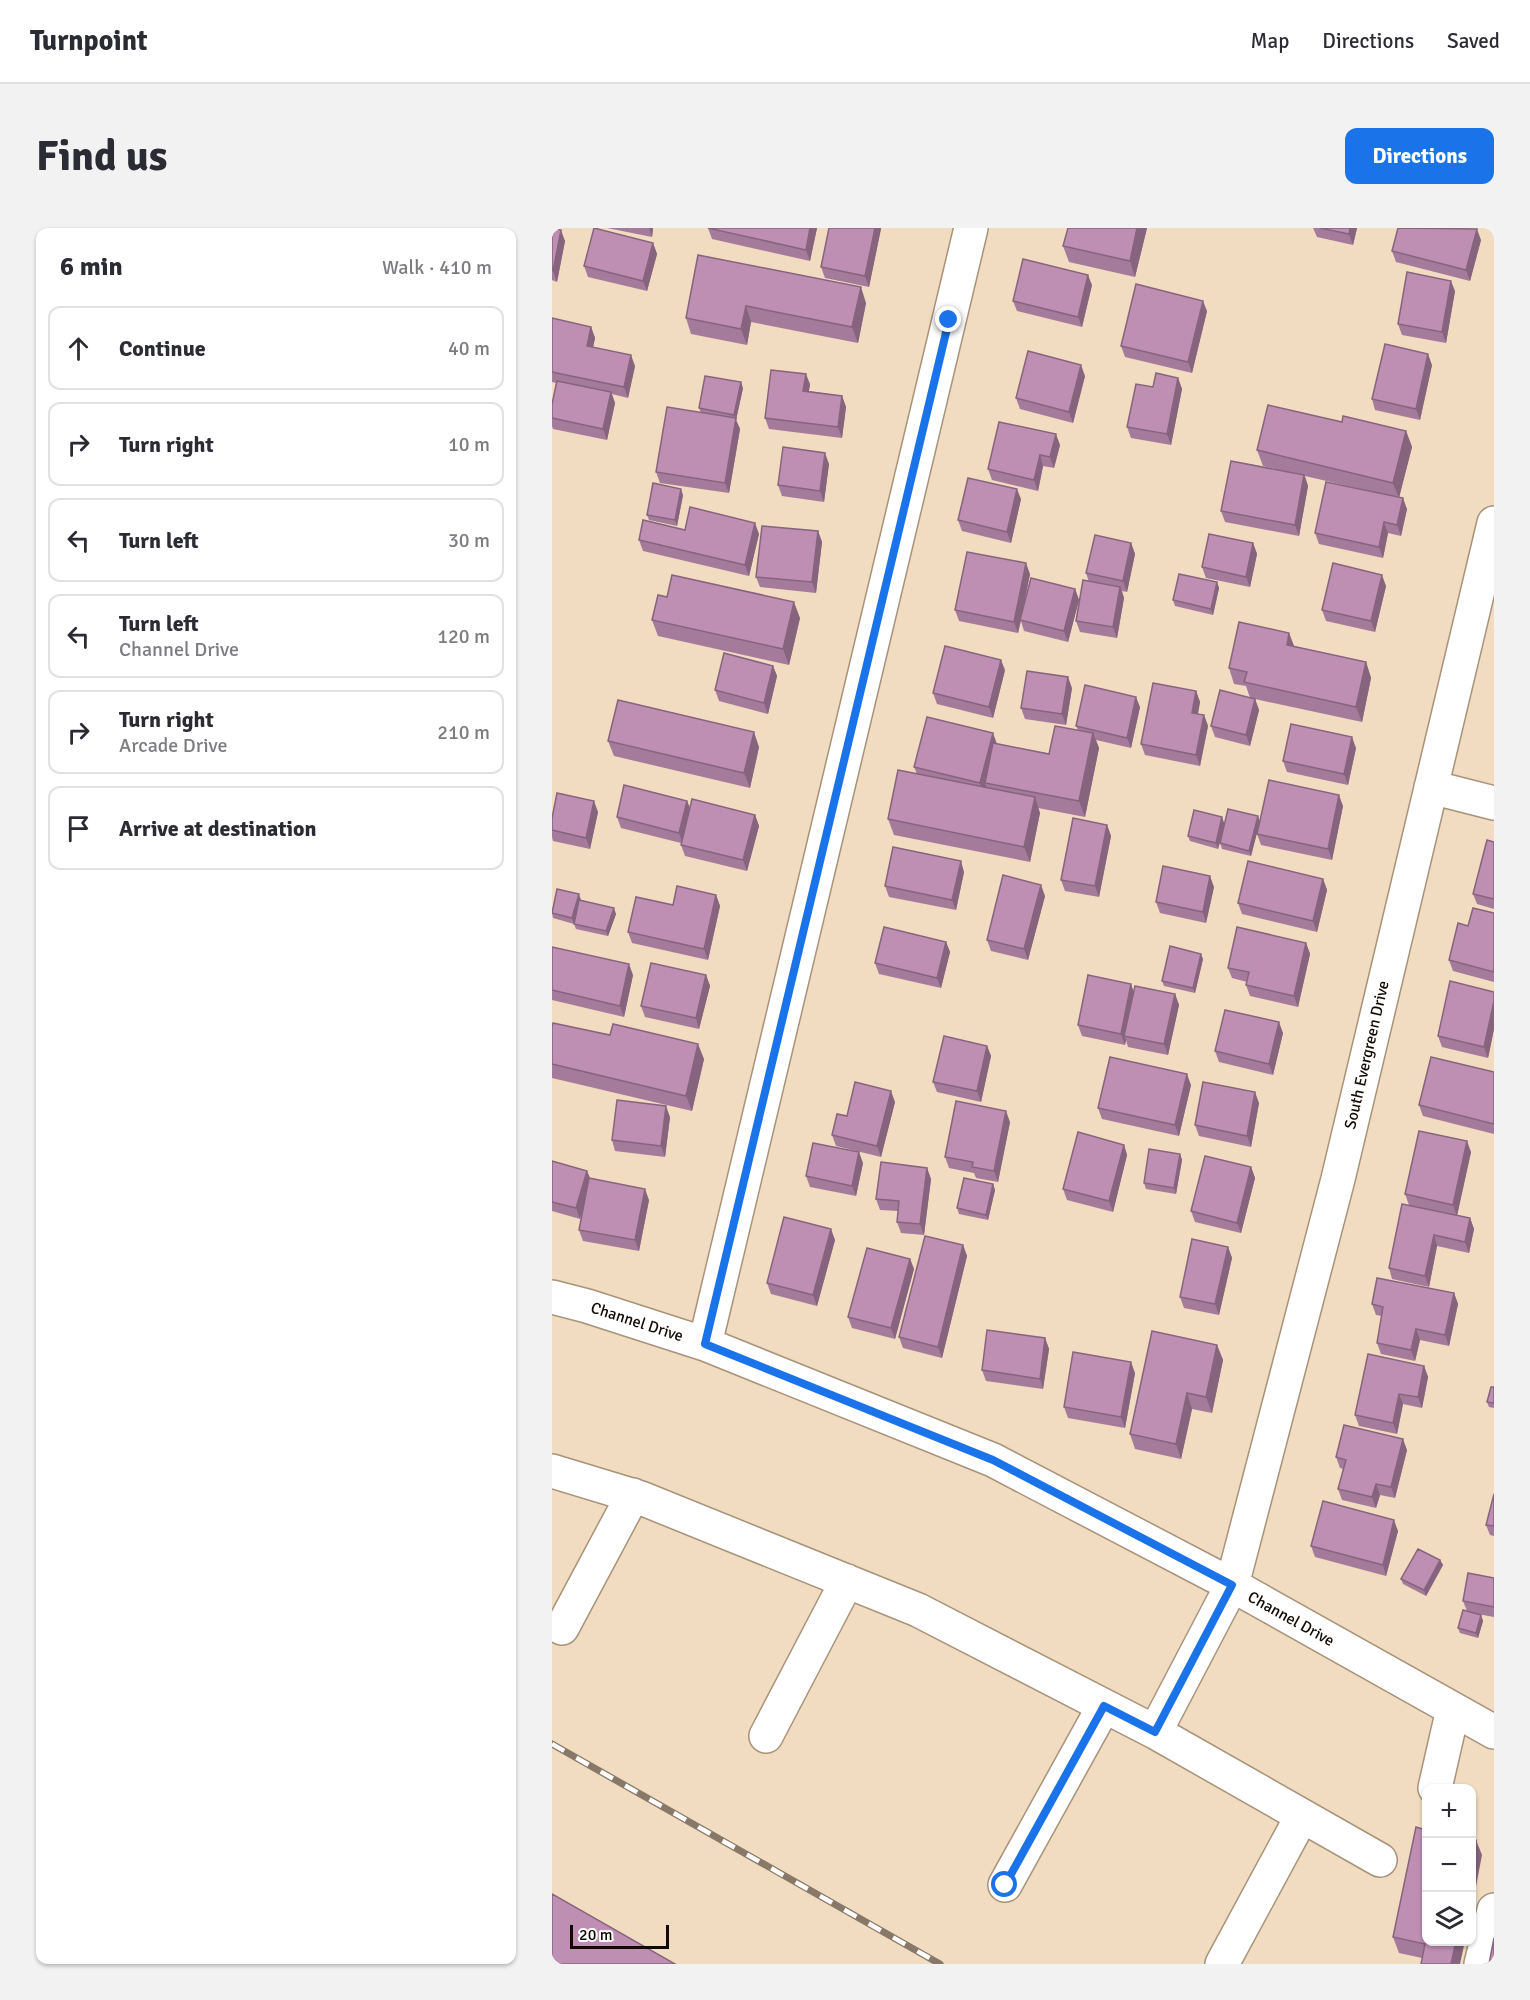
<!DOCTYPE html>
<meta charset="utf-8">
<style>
body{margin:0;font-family:Signika,sans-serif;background:#f2f2f3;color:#2b2b33}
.controls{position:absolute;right:18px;bottom:18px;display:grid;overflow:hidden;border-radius:12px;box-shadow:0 2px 4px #0004}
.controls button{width:54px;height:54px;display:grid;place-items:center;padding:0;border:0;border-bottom:2px solid #e1e1e2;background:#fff;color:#2b2b33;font:30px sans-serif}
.scale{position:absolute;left:18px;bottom:15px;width:99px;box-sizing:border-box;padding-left:6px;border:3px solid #110a03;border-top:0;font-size:16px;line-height:21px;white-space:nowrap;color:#110a03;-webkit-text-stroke:4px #fff;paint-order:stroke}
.stop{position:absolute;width:18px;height:18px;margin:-14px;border:4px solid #1a73e8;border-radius:50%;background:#fff}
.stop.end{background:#1a73e8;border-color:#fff;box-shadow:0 2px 6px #0008}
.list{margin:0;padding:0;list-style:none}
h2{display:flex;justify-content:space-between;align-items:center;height:78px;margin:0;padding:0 24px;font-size:26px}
h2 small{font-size:20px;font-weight:400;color:#7c7c81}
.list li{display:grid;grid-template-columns:39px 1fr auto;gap:18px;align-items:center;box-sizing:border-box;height:84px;margin:0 12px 12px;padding:0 12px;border:2px solid #e1e1e2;border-radius:12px}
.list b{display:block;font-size:22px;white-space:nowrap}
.list p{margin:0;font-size:20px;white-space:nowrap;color:#7c7c81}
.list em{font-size:20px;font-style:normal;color:#7c7c81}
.icon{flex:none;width:33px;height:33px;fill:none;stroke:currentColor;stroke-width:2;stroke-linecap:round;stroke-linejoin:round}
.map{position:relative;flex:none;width:942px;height:1736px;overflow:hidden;border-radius:12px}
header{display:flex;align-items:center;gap:36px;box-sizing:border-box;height:84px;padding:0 30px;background:#fff;border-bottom:2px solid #e1e1e2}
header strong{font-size:28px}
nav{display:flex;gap:33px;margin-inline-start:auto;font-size:21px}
.intro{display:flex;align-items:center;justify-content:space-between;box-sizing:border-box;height:144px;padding:0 36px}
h1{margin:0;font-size:42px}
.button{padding:15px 27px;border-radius:12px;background:#1a73e8;color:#fff;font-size:21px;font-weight:700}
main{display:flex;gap:36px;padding:0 36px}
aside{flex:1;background:#fff;border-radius:12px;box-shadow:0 2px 4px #0004}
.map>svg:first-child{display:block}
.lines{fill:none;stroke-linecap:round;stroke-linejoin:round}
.minor-casing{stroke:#a7937a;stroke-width:36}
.minor{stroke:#fff;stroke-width:33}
.rail-casing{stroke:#877867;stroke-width:7}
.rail{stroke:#fff;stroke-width:4.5;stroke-dasharray:14;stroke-linecap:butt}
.wall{fill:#a47b9a}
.shaded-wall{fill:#86647d}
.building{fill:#bf8fb3;stroke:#86647d;stroke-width:1.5}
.route{stroke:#1a73e8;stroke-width:8}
.labels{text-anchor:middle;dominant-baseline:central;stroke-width:5;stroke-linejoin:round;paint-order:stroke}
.street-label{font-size:16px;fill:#110a03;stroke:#fff}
</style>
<header>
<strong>Turnpoint</strong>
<nav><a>Map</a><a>Directions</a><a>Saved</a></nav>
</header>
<div class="intro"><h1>Find us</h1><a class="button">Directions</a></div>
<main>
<aside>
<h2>6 min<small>Walk · 410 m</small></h2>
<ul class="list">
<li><svg class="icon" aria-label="ahead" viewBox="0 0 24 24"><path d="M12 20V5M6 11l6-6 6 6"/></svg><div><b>Continue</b></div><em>40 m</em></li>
<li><svg class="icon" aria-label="right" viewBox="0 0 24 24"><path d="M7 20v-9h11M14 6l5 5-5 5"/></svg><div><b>Turn right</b></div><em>10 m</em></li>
<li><svg class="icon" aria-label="left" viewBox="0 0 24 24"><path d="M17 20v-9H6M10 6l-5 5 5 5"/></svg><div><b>Turn left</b></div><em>30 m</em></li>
<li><svg class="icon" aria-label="left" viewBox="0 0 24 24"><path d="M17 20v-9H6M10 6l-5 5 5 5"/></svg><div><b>Turn left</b><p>Channel Drive</p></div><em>120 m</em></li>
<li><svg class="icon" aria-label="right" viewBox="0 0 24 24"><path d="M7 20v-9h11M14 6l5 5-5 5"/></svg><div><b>Turn right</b><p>Arcade Drive</p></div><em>210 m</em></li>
<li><svg class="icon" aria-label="arrive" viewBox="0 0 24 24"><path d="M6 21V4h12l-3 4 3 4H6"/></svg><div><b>Arrive at destination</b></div></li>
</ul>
</aside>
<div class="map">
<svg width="942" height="1736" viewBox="0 0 942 1736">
<rect width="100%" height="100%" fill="#f1dbc1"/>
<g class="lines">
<g class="minor-casing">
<path id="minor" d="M879 559 942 575
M0 1069 35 1078 153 1116 441 1232 680 1357 942 1504
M153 1116 419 0
M0 1243 89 1270 366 1382 603 1504 828 1632
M10 1400 81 1267
M603 1504 680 1357 786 951 942 295
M214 1508 295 1353
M883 1560 901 1481
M453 1657 552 1478
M670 1736 750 1588
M929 1736 942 1682"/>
</g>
<use href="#minor" class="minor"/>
<g class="rail-casing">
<path id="rail" d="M0 1516 388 1736"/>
</g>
<use href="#rail" class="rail"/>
</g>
<path class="wall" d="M0 0 13 13 5 54 0 52Z
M55 0H101L100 9Z
M156 0H265L258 33 160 11Z
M277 0H329L317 59 273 50 269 39Z
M595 0 583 49 517 34 511 18Z
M761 0H805L801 17 765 9Z
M929 12 918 53 844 34 840 23Z
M101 15 105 26 95 63 36 49 32 38Z
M146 27 314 75 306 115 199 94 195 117 139 106 134 90Z
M540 57 530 99 465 83 461 73Z
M903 63 894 115 850 107 846 96Z
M655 83 640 145 573 129 569 118Z
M0 90 39 99 43 110 41 119 83 138 76 170 60 166 63 175 55 212 1 201 0 198V176L4 155 0 154Z
M880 137 868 192 823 182 820 171Z
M533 148 521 195 468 181 464 170Z
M626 150 630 161 619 217 579 210 575 199 601 159Z
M258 156 257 163 290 168 294 179 290 210 217 201 213 190Z
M191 160 184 192 188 201 177 265 108 255 104 244 149 185 147 180Z
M790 194 854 203 860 219 847 269 855 281 849 308 836 305 831 330 767 316 763 305 809 261 753 248 756 258 747 308 673 294 669 283 744 246 711 238 705 222Z
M508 217 502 240 491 238 486 263 440 252 436 241Z
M277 236 272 274 230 268 226 257Z
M131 267 125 298 97 292 95 287Z
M469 271 459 315 410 303 406 292Z
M133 302 207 306 197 348 91 323 87 312Z
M266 303 270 314 264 365 208 359 204 349Z
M579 315 583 326 575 364 570 363 572 370 565 410 528 404 524 393 537 354 534 345Z
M701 315 705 326 698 359 654 350 650 339Z
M478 346 471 381 523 361 527 372 516 414 472 403 469 393 466 405 407 393 403 382Z
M665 354 667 360 661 387 623 378 621 372Z
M834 358 823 404 774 393 770 382Z
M115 369 248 390 237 437 106 408 100 392Z
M737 405 742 418 814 434 819 450 810 494 703 471 707 482 698 518 663 509 659 498 698 470 694 458 682 456 677 440Z
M221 438 225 448 216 486 167 473 163 462Z
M453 442 441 490 385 476 381 465Z
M520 460 514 497 473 491 469 480Z
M644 463 648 474 646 486 652 487 656 498 648 538 593 527 589 516Z
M588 479 579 520 544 512 547 520 533 589 486 580 488 585 478 634 342 607 336 591 365 546 362 539 445 516 497 526 526 502 524 498Z
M56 513 207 519 198 560 62 528Z
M804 520 796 557 735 544 731 533Z
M135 573 138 580 203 587 207 598 195 643 133 628 129 617V615L69 600 65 589Z
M791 578 780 632 709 617 705 606 707 595 699 628 670 621 668 615 666 621 638 613 636 608 670 589 672 595 708 594Z
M46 584 38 621 1 613 0 609V590Z
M555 597 559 608 547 669 513 663 509 652Z
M942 614V681L925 676 921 666Z
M412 644 404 682 337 669 333 658Z
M771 651 775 662 765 704 690 686 686 675Z
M662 659 654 695 608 685 604 674Z
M164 667 168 678 156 732 80 715 76 704 121 677Z
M493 668 476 732 439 723 435 712Z
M29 672 64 686 56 708 24 701 22 696 1 690 0 685Z
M942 685V754L901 743 897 732 916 698Z
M394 714 398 724 389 760 327 746 323 735Z
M754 715 758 726 746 779 698 768 694 757 695 754 680 750 676 740Z
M0 719 81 747 72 789 0 772Z
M651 731 643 765 612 758 610 753Z
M154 747 158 758 147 801 93 789 89 778Z
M582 763 623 766 627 777 616 827 576 819 574 812 573 817 530 808 526 797Z
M942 764V801L936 830 890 819 886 808Z
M0 798 152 831 140 883 0 850Z
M731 805 721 847 667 834 663 823Z
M435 818 439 828 429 874 385 864 381 854Z
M942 844V906L871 888 867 877Z
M639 857 627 908 550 891 546 880Z
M343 874 329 929 284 918 280 907 295 888Z
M707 875 699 919 647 908 643 897Z
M118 889 113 929 63 923 60 912Z
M458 894 446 954 424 950 422 945 397 940 393 929Z
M572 917 575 927 561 984 515 972 511 961Z
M919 924 905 987 918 990 922 1001 917 1025 885 1018 877 1059 840 1051 837 1040 857 977 853 966Z
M628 926 630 932 624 966 594 961 592 955Z
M0 933 35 943 38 950 97 972 87 1023 31 1013 27 1002 33 975 28 991 0 983Z
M311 935 304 968 258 959 254 948Z
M699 939 703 950 689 1005 643 994 639 983Z
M375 940 379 951 372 1007 349 1005 345 994 346 983 328 982 324 971Z
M441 956 443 962 436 992 407 986 405 980Z
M283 1012 265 1078 219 1066 215 1055Z
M411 1017 415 1028 390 1130 351 1120 347 1109Z
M676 1019 680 1030 667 1087 632 1080 628 1069Z
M358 1031 362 1041 343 1111 300 1100 296 1089Z
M902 1065 906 1076 897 1118 868 1112 863 1133 829 1126 825 1115 830 1088 824 1087 820 1076Z
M493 1110 497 1121 491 1161 434 1153 430 1142Z
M665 1117 671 1132 660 1185 640 1181 629 1231 583 1221 578 1206Z
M872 1138 876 1149 870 1180 851 1176 845 1206 807 1198 803 1187Z
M583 1145 573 1200 516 1190 512 1179Z
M942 1159V1180L937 1179 935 1174Z
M855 1222 843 1270 828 1267 824 1280 790 1272 786 1261 791 1241 788 1240 784 1229Z
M942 1266V1308L938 1307 934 1297Z
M846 1303 834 1348 763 1329 759 1318Z
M888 1332 891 1337 874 1368 851 1356 849 1351Z
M942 1350V1389L920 1385 929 1387 931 1393 926 1410 908 1405 906 1400 915 1383 911 1373Z
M841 1709 874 1713 870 1730 847 1725Z"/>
<path class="shaded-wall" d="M97 0H101L100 9Z
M258 0H265L258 33 254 22Z
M323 0H329V1L317 59 313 48Z
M585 0H595L583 49 578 33Z
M798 0H805L801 17 797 6Z
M925 1 929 12 918 53 914 42Z
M9 2 13 13 5 54 1 43Z
M101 15 105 26 95 63 91 53Z
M536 47 540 57 530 99 526 89Z
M899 53 903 63 894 115 890 104Z
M309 59 314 75 306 115 300 99Z
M651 73 655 83 640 145 636 134Z
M194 78 199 94 195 117 189 101Z
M39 99 43 110 39 129 35 118Z
M876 126 880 137 868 192 864 181Z
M79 127 83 138 76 170 72 159Z
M529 137 533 148 521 195 517 184Z
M254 146 258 156 255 174 251 163Z
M626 150 630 161 619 217 615 206Z
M189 154 191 160 184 192 188 201 177 265 173 255 184 191 182 187Z
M59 164 63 175 55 212 51 201Z
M290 168 294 179 290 210 286 199Z
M854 203 860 219 847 270 841 255Z
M504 206 508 217 502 240 498 229Z
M273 225 277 236 272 274 268 263Z
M488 227 491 238 486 263 482 252Z
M752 247 756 258 747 308 743 297Z
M129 261 131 267 125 298 123 292Z
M465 261 469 271 459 315 455 304Z
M851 270 855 281 849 308 845 297Z
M832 294 836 305 831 330 827 319Z
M203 295 207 306 197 348 193 337Z
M266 303 270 314 264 365 260 354Z
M579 315 583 326 575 364 571 353Z
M701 315 705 326 698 359 694 349Z
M474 335 478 346 466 405 462 394Z
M830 347 834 358 823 404 819 393Z
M665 354 667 360 661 387 659 381Z
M568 359 572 370 565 410 561 399Z
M523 361 527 372 516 414 512 403Z
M242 374 248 390 237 437 231 421Z
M737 405 743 421 735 417Z
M449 432 453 442 441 490 437 479Z
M814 434 819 450 810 494 804 479Z
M221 438 225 448 216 486 212 475Z
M516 449 520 460 514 497 510 486Z
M644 463 648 474 644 495 640 485Z
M584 469 588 479 579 520 575 510Z
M703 471 707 482 698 518 694 507Z
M652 487 656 498 648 538 644 527Z
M202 504 207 519 198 560 192 545Z
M441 505 445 516 433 555 434 558 432 566 428 555Z
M541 505 547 520 533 589 527 573Z
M800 509 804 520 796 557 792 546Z
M787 567 791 578 780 632 776 621Z
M483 569 488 585 478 634 472 619Z
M42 573 46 584 38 621 34 610Z
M135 573 139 583 131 616 127 605Z
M203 587 207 598 195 643 191 632Z
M706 588 708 594 699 628 697 623Z
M670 589 672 595 666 621 664 615Z
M555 597 559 608 547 669 543 658Z
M409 633 412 644 404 682 400 672Z
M658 648 662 659 654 695 651 684Z
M771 651 775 662 765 704 761 693Z
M489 657 493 668 476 732 472 721Z
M27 666 29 672 22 696 20 690Z
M164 667 168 678 156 732 152 721Z
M62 680 64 686 56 708 54 703Z
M394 714 398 724 389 760 385 750Z
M754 715 758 726 746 779 742 768Z
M649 726 651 731 643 765 641 760Z
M77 736 81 747 72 789 68 778Z
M154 747 158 758 147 801 144 790Z
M579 756 583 767 572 808 574 812 573 817 569 806Z
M623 766 627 777 616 827 612 816Z
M942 773V801L936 830 932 819Z
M727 794 731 805 721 847 717 836Z
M146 816 152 831 140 883 134 868Z
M435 818 439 828 429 874 425 863Z
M635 846 639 857 627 908 623 897Z
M339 863 343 874 329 929 325 918Z
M703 864 707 875 699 919 695 908Z
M114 878 118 889 113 929 109 918Z
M454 883 458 894 446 954 442 943Z
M915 913 919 924 905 988 901 977Z
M572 917 575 927 561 984 557 973Z
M307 924 311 935 304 968 300 958Z
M628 926 630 932 624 966 622 960Z
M699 939 703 950 689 1005 685 995Z
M375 940 379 951 372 1007 368 996Z
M35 943 39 953 28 991 24 980Z
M441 956 443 962 436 992 434 987Z
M93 961 97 972 87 1023 83 1012Z
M918 990 922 1001 917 1025 913 1014Z
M279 1001 283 1012 265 1078 261 1067Z
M882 1007 885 1018 877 1059 873 1048Z
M411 1017 415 1028 390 1130 386 1119Z
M676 1019 680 1030 667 1087 663 1076Z
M358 1031 362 1041 343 1111 339 1100Z
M902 1065 906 1076 897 1118 893 1107Z
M864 1101 868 1112 863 1133 859 1122Z
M493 1110 497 1121 491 1161 488 1151Z
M665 1117 671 1132 660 1185 654 1169Z
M579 1134 583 1145 573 1200 569 1189Z
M872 1138 876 1149 870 1180 866 1169Z
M635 1165 640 1181 629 1231 624 1216Z
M847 1166 851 1176 845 1206 841 1195Z
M851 1211 855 1222 843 1270 839 1259Z
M824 1256 828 1267 824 1280 820 1269Z
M842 1292 846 1303 834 1348 831 1337Z
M888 1332 891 1337 874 1368 872 1362Z
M929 1387 931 1393 926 1410 924 1405Z
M924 1612 930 1627 920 1679V1635Z
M904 1713H913L908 1736H899Z"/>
<path class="building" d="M0 0 9 2 1 43 0 42Z
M42 0 101 15 91 53 32 38Z
M156 0H258L254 22Z
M277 0H323L313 48 269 39Z
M516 0H585L578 33 511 18Z
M768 0H798L797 6Z
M846 0 925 1 914 42 840 23Z
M146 27 309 59 300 99 194 78 189 101 134 90Z
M471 31 536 47 526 89 461 73Z
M855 44 899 53 890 104 846 96Z
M584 56 651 73 636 134 569 118Z
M0 90 39 99 35 118 79 127 72 159 0 144Z
M833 116 876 126 864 181 820 171Z
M476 123 529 137 517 184 464 170Z
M219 142 254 146 251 163 290 168 286 199 213 190Z
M604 145 626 150 615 206 575 199 584 156 601 159Z
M153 148 189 154 182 187 147 180Z
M5 153 59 164 51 201 0 190V176Z
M716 177 790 194 791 188 854 203 841 255 705 222Z
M115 179 184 190 173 255 104 244Z
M447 194 504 206 498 229 488 227 482 252 436 241Z
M231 219 273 225 268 263 226 257Z
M679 233 752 247 743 297 669 283Z
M416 250 465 261 455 304 406 292Z
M774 254 851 270 845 297 832 294 827 319 763 305Z
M101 255 129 261 123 292 95 287Z
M138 279 203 295 193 337 87 312 91 292 133 302Z
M210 298 266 303 260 354 204 349Z
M657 306 701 315 694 349 650 339Z
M543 307 579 315 571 353 534 345Z
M415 324 474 335 462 394 403 382Z
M781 335 830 347 819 393 770 382Z
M627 346 665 354 659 381 621 372Z
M120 347 242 374 231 421 100 392 106 367 115 369Z
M479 350 523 361 512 403 468 392Z
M531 352 568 359 561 399 524 393Z
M687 394 737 405 735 417 814 434 804 479 692 454 695 444 677 440Z
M393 418 449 432 437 479 381 465Z
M172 425 221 438 212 475 163 462Z
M475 443 516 449 510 486 469 480Z
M601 455 644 463 640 485 652 487 644 527 589 516Z
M533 457 584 469 575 510 524 498Z
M668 462 703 471 694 507 659 498Z
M66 472 202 504 192 545 56 513Z
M375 489 441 505 428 555 362 539Z
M739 496 800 509 792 546 731 533Z
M503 498 541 505 527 573 433 555 441 515 497 526Z
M346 542 483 569 472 619 336 591Z
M717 552 787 567 776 621 705 606Z
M72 557 135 573 127 605 65 589Z
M5 565 42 573 34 610 0 602V590Z
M140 571 203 587 191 632 129 617Z
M676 581 706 588 697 623 668 615Z
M642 582 670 589 664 615 636 608Z
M521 590 555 597 543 658 509 652Z
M935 612 942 614V671L921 666Z
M341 619 409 633 400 672 333 658Z
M696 633 771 651 761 693 686 675Z
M611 638 658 648 651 684 604 674Z
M451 647 489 657 472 721 435 712Z
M125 658 164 667 152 721 76 704 84 669 121 677Z
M5 661 27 666 20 690 0 685Z
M27 672 62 680 54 703 22 696Z
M921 680 942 685V744L897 732 906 695 916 698Z
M332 699 394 714 385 750 323 735Z
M685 699 754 715 742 768 694 757 697 744 676 740Z
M618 718 649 726 641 760 610 753Z
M0 719 77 736 68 778 0 762Z
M99 735 154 747 144 790 89 778Z
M536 747 579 756 569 806 526 797Z
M898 753 942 764V773L932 819 886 808Z
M583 758 623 766 612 816 572 808Z
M673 782 727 794 717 836 663 823Z
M1 795 58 807 61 796 146 816 134 868 0 836V798Z
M392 808 435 818 425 863 381 854Z
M558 829 635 846 623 897 546 880Z
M879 829 942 844V896L867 877Z
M303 854 339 863 325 918 280 907 285 886 295 888Z
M651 854 703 864 695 908 643 897Z
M65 872 114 878 109 918 60 912Z
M404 873 454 883 442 943 420 939 421 934 393 929Z
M867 903 915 913 901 977 853 966Z
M526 904 572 917 557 973 511 961Z
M261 915 307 924 300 958 254 948Z
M597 921 628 926 622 960 592 955Z
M653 928 699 939 685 995 639 983Z
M0 933 35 943 24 980 0 974Z
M329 934 375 940 368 996 345 994 347 973 324 971Z
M37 950 93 961 83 1012 27 1002Z
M412 950 441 956 434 987 405 980Z
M850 976 918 990 913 1014 882 1007 873 1048 837 1040Z
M232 989 279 1001 261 1067 215 1055Z
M373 1008 411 1017 386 1119 347 1109Z
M640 1011 676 1019 663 1076 628 1069Z
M315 1020 358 1031 339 1100 296 1089Z
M825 1050 902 1065 893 1107 864 1101 859 1122 825 1115 831 1079 820 1076Z
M435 1102 493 1110 488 1151 430 1142Z
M600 1103 665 1117 654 1169 635 1165 624 1216 578 1206Z
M521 1124 579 1134 569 1189 512 1179Z
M816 1126 872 1138 866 1169 847 1166 841 1195 803 1187Z
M939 1159H942V1175L935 1174Z
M792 1197 851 1211 839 1259 824 1256 820 1269 786 1261 794 1232 784 1229Z
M942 1266V1298L934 1297Z
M771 1273 842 1292 831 1337 759 1318Z
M866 1321 888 1332 872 1362 849 1351Z
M916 1345 942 1350V1379L911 1373Z
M911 1382 929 1387 924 1405 906 1400Z
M864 1599 874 1602V1713H904L899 1736H869L873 1716 841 1709Z
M920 1611 924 1612 920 1635Z
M0 1666 123 1736H0Z
M942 1710V1736H937Z"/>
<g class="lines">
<path class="route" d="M397 92 153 1116 441 1232 680 1357 603 1504 552 1478 453 1657"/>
</g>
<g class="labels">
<g class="street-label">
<text transform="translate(815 827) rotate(-77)">South Evergreen Drive</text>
<text transform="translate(85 1094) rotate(18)">Channel Drive</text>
<text transform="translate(739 1391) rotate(29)">Channel Drive</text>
</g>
</g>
</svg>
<div class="controls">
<button>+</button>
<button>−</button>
<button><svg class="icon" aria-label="layers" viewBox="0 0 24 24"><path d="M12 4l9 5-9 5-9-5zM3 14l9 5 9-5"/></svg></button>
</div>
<div class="scale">20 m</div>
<div class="stop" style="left:453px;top:1657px"></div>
<div class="stop end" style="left:397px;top:92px"></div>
</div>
</main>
